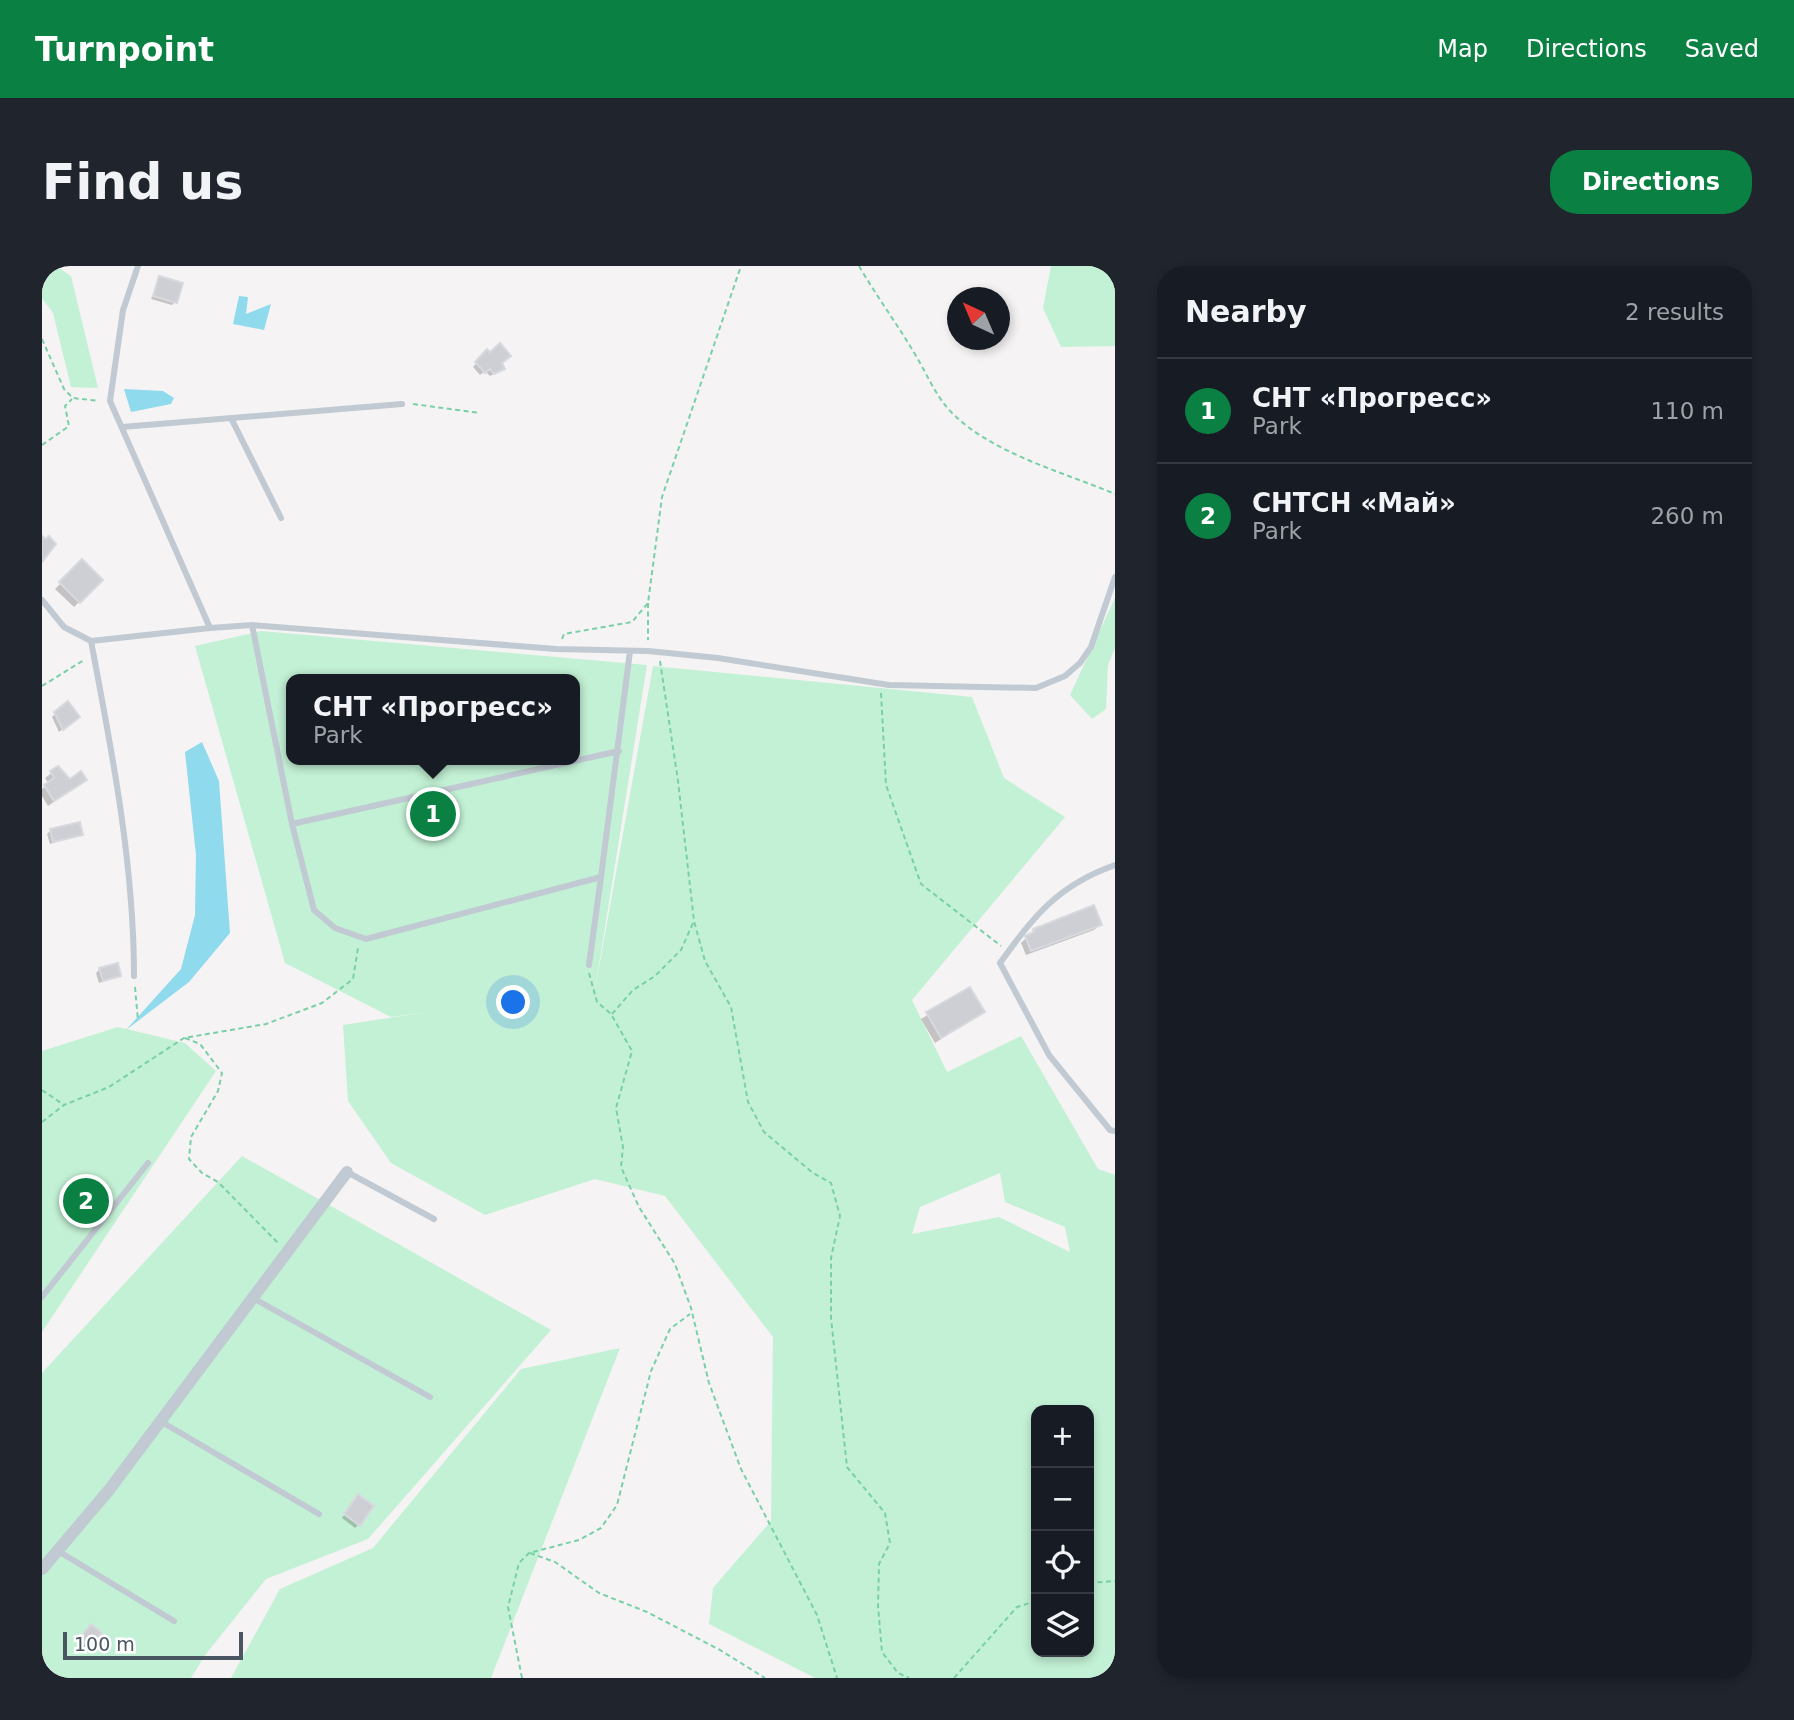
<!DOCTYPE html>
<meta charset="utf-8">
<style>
body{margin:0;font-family:"DejaVu Sans",sans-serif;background:#20242c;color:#f1f3f6}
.controls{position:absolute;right:21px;bottom:21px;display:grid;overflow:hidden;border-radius:14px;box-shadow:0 4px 10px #0003}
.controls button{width:63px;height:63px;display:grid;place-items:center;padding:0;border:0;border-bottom:2px solid #363941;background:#171b24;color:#f1f3f6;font:35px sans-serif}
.compass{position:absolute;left:905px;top:21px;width:63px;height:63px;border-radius:50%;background:#171b24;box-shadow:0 4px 10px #0003;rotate:316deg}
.scale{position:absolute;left:21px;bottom:18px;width:180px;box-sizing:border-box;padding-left:7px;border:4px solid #4a5661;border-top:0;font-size:19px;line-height:24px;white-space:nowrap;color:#4a5661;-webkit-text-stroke:5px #fff;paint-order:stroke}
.you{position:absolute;left:472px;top:737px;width:24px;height:24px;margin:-18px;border:5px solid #fff;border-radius:50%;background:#1a73e8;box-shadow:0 0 0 10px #1a73e833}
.badge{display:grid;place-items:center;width:46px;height:46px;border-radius:50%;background:#0b8043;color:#fff;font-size:23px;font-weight:700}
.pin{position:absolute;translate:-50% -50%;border:4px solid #fff;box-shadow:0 2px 7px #0006}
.popup{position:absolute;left:244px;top:408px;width:294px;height:91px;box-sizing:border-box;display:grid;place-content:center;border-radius:14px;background:#171b24;filter:drop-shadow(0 2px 5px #0005);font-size:23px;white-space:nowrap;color:#9ea1a6}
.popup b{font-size:26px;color:#f1f3f6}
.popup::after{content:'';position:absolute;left:50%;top:100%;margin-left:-14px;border:14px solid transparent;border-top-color:#171b24}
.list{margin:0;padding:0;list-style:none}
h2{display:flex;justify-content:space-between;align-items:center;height:91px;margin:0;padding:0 28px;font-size:30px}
h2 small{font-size:23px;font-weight:400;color:#9ea1a6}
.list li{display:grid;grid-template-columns:46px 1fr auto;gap:21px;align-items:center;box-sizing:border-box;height:105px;padding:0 28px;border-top:2px solid #363941}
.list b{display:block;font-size:26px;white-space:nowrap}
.list p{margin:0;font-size:23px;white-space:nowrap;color:#9ea1a6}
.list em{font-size:23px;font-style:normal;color:#9ea1a6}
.icon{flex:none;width:38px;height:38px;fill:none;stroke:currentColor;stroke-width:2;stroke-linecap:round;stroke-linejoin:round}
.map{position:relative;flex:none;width:1073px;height:1412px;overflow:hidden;border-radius:28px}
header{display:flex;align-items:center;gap:42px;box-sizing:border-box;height:98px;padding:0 35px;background:#0b8043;color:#fff}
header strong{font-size:33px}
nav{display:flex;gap:38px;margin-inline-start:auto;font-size:24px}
.intro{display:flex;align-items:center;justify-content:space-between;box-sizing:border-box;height:168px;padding:0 42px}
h1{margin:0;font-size:49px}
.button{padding:18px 32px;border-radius:28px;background:#0b8043;color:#fff;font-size:24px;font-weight:700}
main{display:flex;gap:42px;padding:0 42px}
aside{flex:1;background:#171b24;border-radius:28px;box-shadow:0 4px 10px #0003}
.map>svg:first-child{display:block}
.green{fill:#c3f1d5;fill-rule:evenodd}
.water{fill:#90daee}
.shadow{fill:#0003}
.building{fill:#cdcfd5;stroke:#d7d9de;stroke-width:2}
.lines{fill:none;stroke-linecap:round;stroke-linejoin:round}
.path{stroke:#7ad0a6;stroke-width:2;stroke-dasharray:5 3.5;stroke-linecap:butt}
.lane{stroke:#c1cad2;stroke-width:6}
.street{stroke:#c1cad2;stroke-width:12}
</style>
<header>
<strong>Turnpoint</strong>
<nav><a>Map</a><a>Directions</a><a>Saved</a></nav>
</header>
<div class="intro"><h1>Find us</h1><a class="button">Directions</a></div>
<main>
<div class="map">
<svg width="1073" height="1412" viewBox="0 0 1073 1412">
<rect width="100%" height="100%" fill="#f5f3f3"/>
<path class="green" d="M0 0H14L29 10 56 122 29 121 11 47 0 32Z
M1009 0H1073V80L1019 81 1001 42Z
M1073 332V382L1066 399 1064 443 1050 453 1028 429Z
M219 365 605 399 553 724 611 400 930 431 962 512 1023 551 870 734 905 806 979 770 1056 903 1073 909V1412H773L667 1358 671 1322 729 1255 731 1071 623 930 553 913 443 949 349 897 306 835 301 759 386 746 349 751 243 697 153 380ZM249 413H533V494H249ZM958 907 963 936 1023 961 1028 986 957 951 870 968 878 941ZM994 1144H1047V1386H994Z
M76 761 143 777 174 805 0 1066V785Z
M200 890 509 1064 326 1273 224 1313 164 1388 149 1412H0V1107Z
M578 1082 449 1412H189L238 1323 331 1282 479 1103Z"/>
<path class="water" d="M197 30 206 31 204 48 229 38 222 64 191 58Z
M82 123 121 125 132 132 129 138 89 146Z
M160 476 177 515 188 667 147 716 84 764 139 703 153 649 154 589 143 486Z"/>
<path class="shadow" d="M118 12 133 36 130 39 109 33Z
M445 86 461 103 448 110 443 105 438 109 431 101Z
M40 296 59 314 32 341 13 323Z
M13 448 32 454 17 466 10 451Z
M15 503 27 515 43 514 6 540 0 530V523L7 518 3 512Z
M9 564 39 568 8 578 5 568Z
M1058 659 1052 664 984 689 979 677 992 664Z
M58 703 77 709 57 717 54 707Z
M927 723 941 746 893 777 879 753Z
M313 1234 316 1259 313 1262 300 1252Z
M46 1364 57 1367 44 1383 36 1376Z"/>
<path class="building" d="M117 10 141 17 135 37 111 30Z
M458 77 469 90 460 97 463 103 452 108 448 103 443 107 433 96 445 83 448 86Z
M0 270 4 273 7 270 14 278 0 296Z
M40 293 61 314 38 337 17 316Z
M26 435 38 451 21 464 12 446Z
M16 500 28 513 39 505 45 514 12 535 2 519 12 512 8 505Z
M38 556 41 569 11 576 8 563Z
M1052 639 1060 659 989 685 983 670 992 666 991 663Z
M76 697 79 710 61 715 57 702Z
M928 721 943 746 899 772 884 746Z
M316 1228 332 1240 318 1260 302 1248Z
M49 1358 60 1367 48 1381 38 1372Z"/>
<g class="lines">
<path class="path" d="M817 0C835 31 856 59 874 90 886 110 894 131 911 148 952 188 1021 206 1073 228
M0 73 22 123 31 132 57 135
M371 138 438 147
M0 179 27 160 23 140 30 133
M606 337V374
M520 373 522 368 590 356 606 337 620 231 699 0
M618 395 636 515 652 655 663 695 689 741 706 836 722 866 771 907 789 917 798 950 789 992V1052L805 1201 843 1247 848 1277 837 1298 836 1340 840 1386 856 1407 867 1412
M0 420 42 394
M839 427 844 519 879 618 959 680
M547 707 555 736 569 748 590 785 574 842 581 881 579 901 597 941 633 998 649 1042 667 1117 699 1203 775 1349 795 1412
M93 721 96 755
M570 748 591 724 613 710 639 684 651 657
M143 772 158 778 180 807 176 825 149 871 147 893 160 907 176 916 236 977
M0 824 22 839
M0 856 22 839 67 821 142 772 224 758 280 737 311 713 316 682
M488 1287 513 1296 557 1327 605 1346 678 1384 723 1412
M1047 1317 1073 1315
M480 1412 466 1341 477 1297 487 1287 537 1274 559 1262 575 1239 609 1105 628 1063 648 1048
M912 1412 975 1341 994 1335"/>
<path class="lane" d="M96 0 81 44 68 135 168 362 210 359 514 383 606 385 676 392 847 419 994 422 1023 410 1038 397 1049 381 1073 311
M189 152 239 252
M80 161 360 138
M0 334 22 361 49 375 168 362
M210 359 250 558 272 644 293 662 324 673 559 611 588 385
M49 375C70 486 92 598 92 710
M250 558 577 485
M1073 599C1016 619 992 650 958 697L1007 789 1068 864 1073 865
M547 699 559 611
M305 906 392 953
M0 1031 106 897
M211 1032 388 1131
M118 1155 277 1248
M16 1285 132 1355"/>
<path class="street" d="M0 1303 67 1224 305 906"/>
</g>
</svg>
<div class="controls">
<button>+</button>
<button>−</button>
<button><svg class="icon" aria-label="locate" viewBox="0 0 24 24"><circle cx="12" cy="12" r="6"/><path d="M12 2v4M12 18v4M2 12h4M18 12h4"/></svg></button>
<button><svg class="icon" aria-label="layers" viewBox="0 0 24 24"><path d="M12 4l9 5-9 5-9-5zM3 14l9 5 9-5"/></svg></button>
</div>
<svg class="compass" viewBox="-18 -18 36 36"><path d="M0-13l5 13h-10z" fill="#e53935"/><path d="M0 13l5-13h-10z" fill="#9ea1a6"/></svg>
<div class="scale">100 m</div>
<div class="you"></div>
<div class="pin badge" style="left:391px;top:548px">1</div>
<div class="popup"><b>СНТ «Прогресс»</b>Park</div>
<div class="pin badge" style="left:44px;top:935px">2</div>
</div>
<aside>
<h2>Nearby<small>2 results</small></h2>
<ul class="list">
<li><span class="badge">1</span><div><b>СНТ «Прогресс»</b><p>Park</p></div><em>110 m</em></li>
<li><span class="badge">2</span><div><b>СНТСН «Май»</b><p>Park</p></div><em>260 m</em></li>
</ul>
</aside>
</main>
